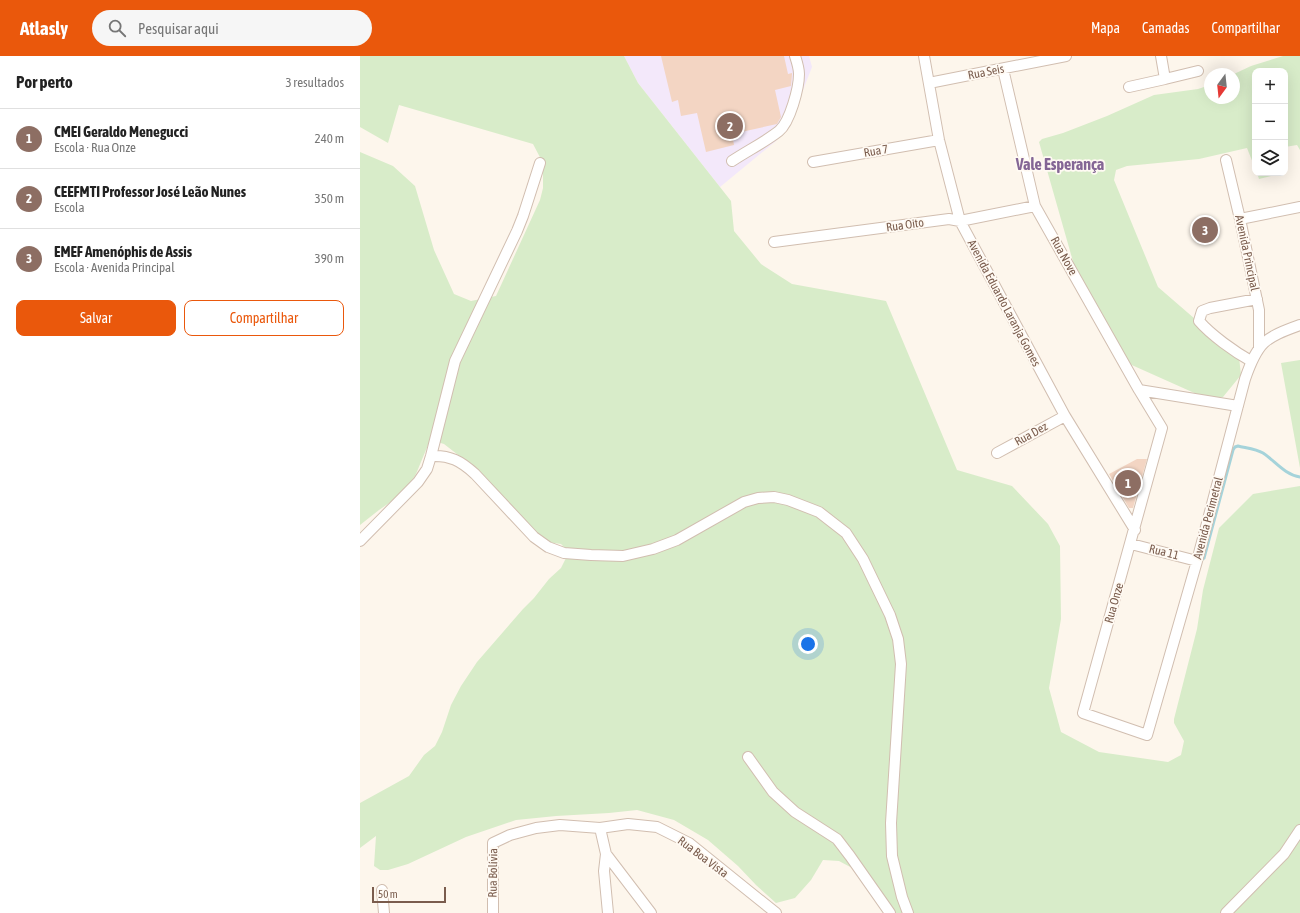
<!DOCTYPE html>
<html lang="pt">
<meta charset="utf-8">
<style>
body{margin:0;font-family:"Asap Condensed",sans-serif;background:#f6f6f6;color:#222}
.controls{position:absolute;right:12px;top:12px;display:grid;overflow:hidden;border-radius:8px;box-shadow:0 4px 16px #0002}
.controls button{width:36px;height:36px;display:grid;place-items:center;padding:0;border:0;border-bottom:1px solid #e0e0e0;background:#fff;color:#222;font:20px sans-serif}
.compass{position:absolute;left:844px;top:12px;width:36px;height:36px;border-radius:50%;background:#fff;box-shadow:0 4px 16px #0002;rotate:195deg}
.scale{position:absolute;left:12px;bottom:10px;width:74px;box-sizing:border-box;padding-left:4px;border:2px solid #7a5c4d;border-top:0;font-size:11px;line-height:14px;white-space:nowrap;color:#7a5c4d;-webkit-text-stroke:3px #fffaf3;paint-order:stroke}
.you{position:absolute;left:448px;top:588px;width:14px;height:14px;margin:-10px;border:3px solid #fff;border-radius:50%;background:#1a73e8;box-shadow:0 0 0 6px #1a73e833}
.badge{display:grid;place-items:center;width:26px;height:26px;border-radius:50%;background:#ea580c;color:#fff;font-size:13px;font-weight:700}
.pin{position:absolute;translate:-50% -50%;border:2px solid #fff;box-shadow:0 1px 4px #0006}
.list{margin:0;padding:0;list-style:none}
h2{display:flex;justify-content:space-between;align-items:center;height:52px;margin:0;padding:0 16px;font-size:17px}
h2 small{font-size:13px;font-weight:400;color:#767676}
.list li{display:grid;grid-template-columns:26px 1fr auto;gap:12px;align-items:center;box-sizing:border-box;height:60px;padding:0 16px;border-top:1px solid #e0e0e0}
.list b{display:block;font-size:15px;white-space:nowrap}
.list p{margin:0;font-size:13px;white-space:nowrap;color:#767676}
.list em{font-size:13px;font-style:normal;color:#767676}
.actions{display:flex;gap:8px;padding:12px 16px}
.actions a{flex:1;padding:9px 0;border:1px solid #ea580c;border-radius:8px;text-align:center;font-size:14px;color:#ea580c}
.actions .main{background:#ea580c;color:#fff}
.icon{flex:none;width:22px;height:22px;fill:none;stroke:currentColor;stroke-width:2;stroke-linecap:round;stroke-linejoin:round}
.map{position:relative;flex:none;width:940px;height:857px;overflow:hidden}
header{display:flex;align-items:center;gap:24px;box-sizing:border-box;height:56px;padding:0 20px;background:#ea580c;color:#fff}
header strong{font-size:19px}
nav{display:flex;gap:22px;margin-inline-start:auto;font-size:14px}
.search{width:280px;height:36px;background:#f6f6f6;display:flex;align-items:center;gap:10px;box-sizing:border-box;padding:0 14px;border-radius:22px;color:#767676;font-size:15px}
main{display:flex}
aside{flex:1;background:#fff}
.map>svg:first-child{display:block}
.education{fill:#f3e8fa}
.green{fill:#d8ecc9}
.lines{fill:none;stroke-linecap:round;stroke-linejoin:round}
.stream{stroke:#a5d3da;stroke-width:3}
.building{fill:#f3d5c3}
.minor-casing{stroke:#d1beb0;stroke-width:12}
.minor{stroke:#fff;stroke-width:10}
.labels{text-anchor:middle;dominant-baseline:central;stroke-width:3.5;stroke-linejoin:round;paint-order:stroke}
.street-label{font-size:12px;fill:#7a5c4d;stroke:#fffaf3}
.district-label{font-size:16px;font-weight:bold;fill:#846695;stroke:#fffaf3}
</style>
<header>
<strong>Atlasly</strong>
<div class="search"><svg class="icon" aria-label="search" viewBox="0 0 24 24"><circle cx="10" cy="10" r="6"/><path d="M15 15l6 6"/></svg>Pesquisar aqui</div>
<nav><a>Mapa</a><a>Camadas</a><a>Compartilhar</a></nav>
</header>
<main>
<aside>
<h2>Por perto<small>3 resultados</small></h2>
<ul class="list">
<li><span class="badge" style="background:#8d6e63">1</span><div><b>CMEI Geraldo Menegucci</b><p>Escola · Rua Onze</p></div><em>240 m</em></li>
<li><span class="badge" style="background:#8d6e63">2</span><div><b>CEEFMTI Professor José Leão Nunes</b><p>Escola</p></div><em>350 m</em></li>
<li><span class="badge" style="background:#8d6e63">3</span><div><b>EMEF Amenóphis de Assis</b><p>Escola · Avenida Principal</p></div><em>390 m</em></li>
</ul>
<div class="actions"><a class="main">Salvar</a><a>Compartilhar</a></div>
</aside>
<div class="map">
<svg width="940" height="857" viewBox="0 0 940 857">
<rect width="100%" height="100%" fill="#fdf6ec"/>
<path class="education" d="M264 0H449L452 11 431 65 424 75 416 85 360 131 278 27Z"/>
<path class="green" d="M0 0H264L278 27 371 145 374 175 401 208 432 228 526 245 597 414 652 430 688 468 700 490 701 563 689 632 701 676 739 696 808 706 821 699 824 685 814 667V663L837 573 843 534 859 472 893 438 940 430V857H536L509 821 479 805 463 804 451 824 435 842 416 847 396 829 378 810 348 784 314 764 277 754 249 757 196 760 156 764 106 781 48 808 28 814H20L14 810 16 780 0 792V747L49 720 64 699 75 690 82 676 91 649 101 630 117 606 163 553 174 542 189 523 201 512 209 496 201 488 181 485 102 402 84 388 74 385 68 389 56 418 45 436 19 454 0 469V96L33 110 55 130 74 194 94 238 111 245 136 240 180 144 183 132V107L173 88 39 49 28 87 0 71Z
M923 0H940V94L937 89 925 91V15H895V112L887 92 839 103 767 110 756 114 754 124 798 231 879 301 881 319 863 341 850 344 765 306 714 209 679 86 682 83 703 77 747 60 794 39 838 33 850 29V42H874V18L891 10Z
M897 117H923L899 123Z
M940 304V412L921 307Z"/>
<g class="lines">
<path class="stream" d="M840 505 844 502 873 394 875 391 878 390C886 392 896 393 903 397 915 405 925 419 940 421"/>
</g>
<path class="building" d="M301 0H424L428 18 432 17V18L431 30 415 34 421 61 417 68 372 78 374 89 346 96 337 57 321 60 318 44 312 46Z
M777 403H787L773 452H769L749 418Z"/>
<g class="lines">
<g class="minor-casing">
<path id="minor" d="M564 0 579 84 600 165 705 360 775 474
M643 13 675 150 779 334 802 372 723 657 787 679 837 505 885 323C898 286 904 282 940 269
M805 23 838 15
M569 27 706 0
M769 31 805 23 801 0
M866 104 880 163 899 254V292
M372 105C387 95 405 86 419 75 430 66 439 32 439 18 439 12 437 6 435 0
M453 106 579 84
M880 163 940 151
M414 186 589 163 600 165 675 150
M891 305C875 296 851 279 839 265L842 255 850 252 897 243
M779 334 878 350
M637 397 705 360
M71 400C90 399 101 405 115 418L174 481 188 491 204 497 231 499 263 500 293 493 317 484 384 446 398 442 414 441 428 444 459 456 486 477 503 503 530 559 538 583 541 608 531 767 532 800 542 841 548 857
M0 485 58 426 67 413 71 400 95 305 157 175 163 160 180 107
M771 488 837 505
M388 701 413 736 435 756 477 783 490 800 530 857
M240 772 246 798 291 857
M246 798 244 815 248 857
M22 834 24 857
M133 857V787L150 779 176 772 200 769 240 772 268 768 297 771 329 787 416 857
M866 857 924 798 940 774"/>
</g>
<use href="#minor" class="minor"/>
</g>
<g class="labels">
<g class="street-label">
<text transform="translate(626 16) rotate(-11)">Rua Seis</text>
<text transform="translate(516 95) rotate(-10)">Rua 7</text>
<text transform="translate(545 169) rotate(-8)">Rua Oito</text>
<text transform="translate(887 197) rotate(78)">Avenida Principal</text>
<text transform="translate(704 200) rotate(61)">Rua Nove</text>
<text transform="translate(644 247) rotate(62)">Avenida Eduardo Laranja Gomes</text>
<text transform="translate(671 378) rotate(-29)">Rua Dez</text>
<text transform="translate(848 462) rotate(-75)">Avenida Perimetral</text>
<text transform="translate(804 496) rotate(14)">Rua 11</text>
<text transform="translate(754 547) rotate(-74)">Rua Onze</text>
<text transform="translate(343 801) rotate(37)">Rua Boa Vista</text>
<text transform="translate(133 817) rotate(-89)">Rua Bolívia</text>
</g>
<g class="district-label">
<text x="700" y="108">Vale Esperança</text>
</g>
</g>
</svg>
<div class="controls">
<button>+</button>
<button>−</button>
<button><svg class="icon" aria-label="layers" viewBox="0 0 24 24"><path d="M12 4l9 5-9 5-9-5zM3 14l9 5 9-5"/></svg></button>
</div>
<svg class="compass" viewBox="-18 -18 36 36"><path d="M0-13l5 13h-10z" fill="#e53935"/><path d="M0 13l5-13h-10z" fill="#767676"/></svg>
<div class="scale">50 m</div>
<div class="you"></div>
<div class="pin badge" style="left:768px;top:427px;background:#8d6e63">1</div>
<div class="pin badge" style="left:370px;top:70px;background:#8d6e63">2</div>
<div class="pin badge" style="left:845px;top:174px;background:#8d6e63">3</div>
</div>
</main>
